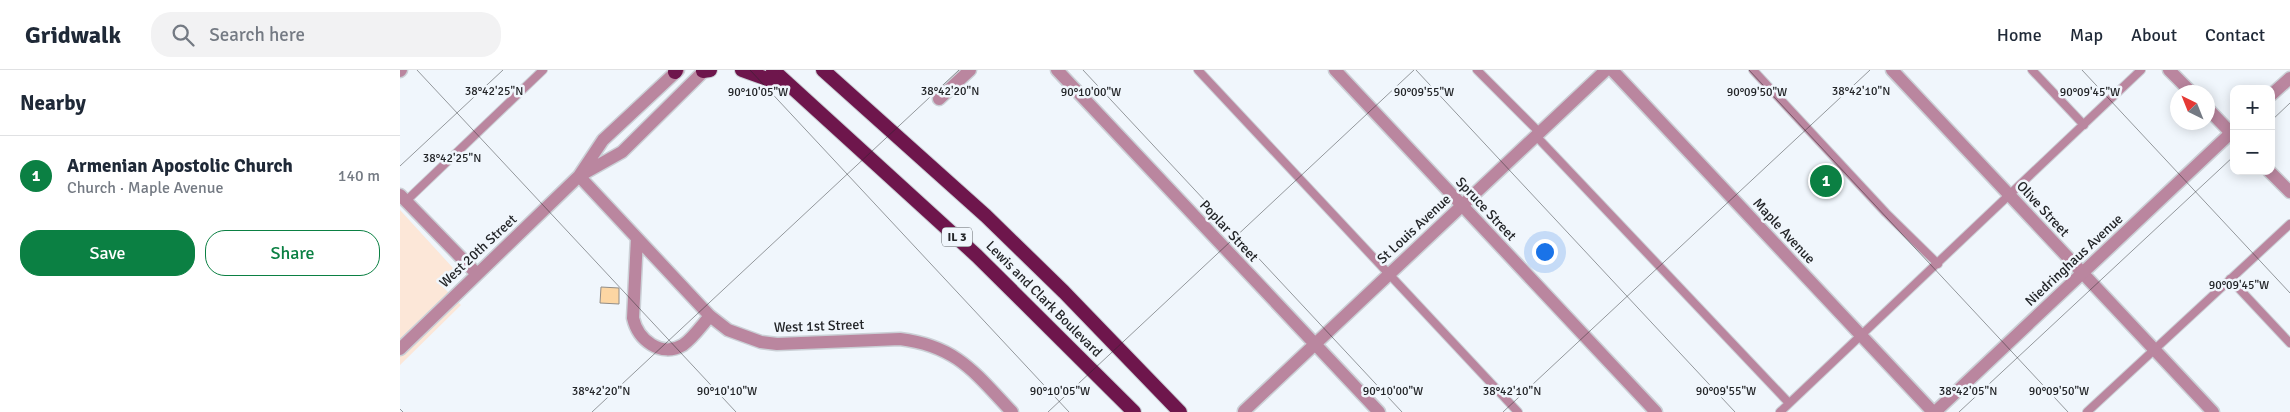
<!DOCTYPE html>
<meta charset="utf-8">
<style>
body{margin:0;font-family:Signika,sans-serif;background:#f2f2f3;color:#1f2937}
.controls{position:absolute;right:15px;top:15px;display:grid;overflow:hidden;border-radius:10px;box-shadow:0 2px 12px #0003}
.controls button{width:45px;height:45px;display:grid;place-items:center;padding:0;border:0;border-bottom:1px solid #e0e1e3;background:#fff;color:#1f2937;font:25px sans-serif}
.compass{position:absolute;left:1770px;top:15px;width:45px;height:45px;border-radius:50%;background:#fff;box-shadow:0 2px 12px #0003;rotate:317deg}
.you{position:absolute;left:1144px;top:181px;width:18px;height:18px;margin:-12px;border:4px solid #fff;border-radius:50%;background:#1a73e8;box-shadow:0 0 0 8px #1a73e833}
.badge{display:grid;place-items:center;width:32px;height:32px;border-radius:50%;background:#0b8043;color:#fff;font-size:16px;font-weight:700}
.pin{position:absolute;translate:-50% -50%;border:2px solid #fff;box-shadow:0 1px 5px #0006}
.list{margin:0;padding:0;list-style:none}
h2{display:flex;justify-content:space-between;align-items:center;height:65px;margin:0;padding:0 20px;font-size:21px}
h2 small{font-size:16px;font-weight:400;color:#747a83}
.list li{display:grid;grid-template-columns:32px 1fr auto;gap:15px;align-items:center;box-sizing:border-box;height:80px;padding:0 20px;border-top:1px solid #e0e1e3}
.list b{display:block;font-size:19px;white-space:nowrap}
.list p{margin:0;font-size:16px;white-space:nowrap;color:#747a83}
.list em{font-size:16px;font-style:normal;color:#747a83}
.actions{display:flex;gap:10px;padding:15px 20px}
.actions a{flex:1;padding:11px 0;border:1px solid #0b8043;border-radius:20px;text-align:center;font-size:18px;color:#0b8043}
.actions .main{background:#0b8043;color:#fff}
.icon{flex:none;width:28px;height:28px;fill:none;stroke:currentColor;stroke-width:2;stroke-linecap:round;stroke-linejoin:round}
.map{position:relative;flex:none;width:1890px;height:342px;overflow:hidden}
header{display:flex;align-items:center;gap:30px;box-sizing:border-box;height:70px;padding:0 25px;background:#fff;border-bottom:1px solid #e0e1e3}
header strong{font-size:24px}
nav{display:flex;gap:28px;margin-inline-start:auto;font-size:18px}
.search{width:350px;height:45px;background:#f2f2f3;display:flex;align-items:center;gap:12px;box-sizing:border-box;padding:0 18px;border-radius:20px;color:#747a83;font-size:19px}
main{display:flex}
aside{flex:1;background:#fff}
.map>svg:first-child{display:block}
.industrial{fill:#fce7d8}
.building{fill:#fcd6a3;stroke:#928d87}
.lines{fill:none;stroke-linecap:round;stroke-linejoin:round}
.service-casing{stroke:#cbd0d6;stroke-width:10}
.minor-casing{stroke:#cbd0d6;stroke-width:15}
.tertiary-casing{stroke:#cbd0d6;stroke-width:15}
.trunk-casing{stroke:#cbd0d6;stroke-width:16}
.service{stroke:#ba869f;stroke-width:8}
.minor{stroke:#ba869f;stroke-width:12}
.tertiary{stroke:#ba869f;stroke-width:12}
.trunk{stroke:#6e164c;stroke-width:14}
.ticks{fill:none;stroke:#232528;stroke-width:1;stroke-opacity:0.45}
.labels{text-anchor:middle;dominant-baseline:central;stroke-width:5;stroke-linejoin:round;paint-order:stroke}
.shield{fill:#f0f6fc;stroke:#606468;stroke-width:1}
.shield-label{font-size:12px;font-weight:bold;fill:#232528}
.street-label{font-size:14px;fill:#232528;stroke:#f0f6fc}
.ticks-label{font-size:12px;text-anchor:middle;fill:#232528;stroke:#f0f6fc;stroke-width:5;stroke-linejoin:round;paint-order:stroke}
</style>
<header>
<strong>Gridwalk</strong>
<div class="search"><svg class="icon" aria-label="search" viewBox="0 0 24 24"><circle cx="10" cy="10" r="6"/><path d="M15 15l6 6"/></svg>Search here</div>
<nav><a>Home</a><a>Map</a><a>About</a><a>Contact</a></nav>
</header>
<main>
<aside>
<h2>Nearby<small></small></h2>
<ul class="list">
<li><span class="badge">1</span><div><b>Armenian Apostolic Church</b><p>Church · Maple Avenue</p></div><em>140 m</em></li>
</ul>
<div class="actions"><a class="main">Save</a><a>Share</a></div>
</aside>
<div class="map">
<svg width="1890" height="342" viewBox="0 0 1890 342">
<rect width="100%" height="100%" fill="#f0f6fc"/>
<path class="industrial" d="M0 140 53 198 51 205 41 215 61 235 0 295Z"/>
<path class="building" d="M201 217 219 218V234L200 233Z"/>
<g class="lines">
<g class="service-casing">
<path id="service" d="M798 0 1118 342
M1077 0 1139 62
M1353 0 1486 143 1538 194
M1632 0 1684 55
M1136 66 1389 333
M6 131 143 0
M1830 209 1890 273
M1380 342 1741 0
M1687 342 1890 154"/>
</g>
<g class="minor-casing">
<path id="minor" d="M657 0 979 342
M935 0 1256 342
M1212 0 1533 342
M1492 0 1813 342
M1769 0 1791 22
M0 1 1 0
M539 29 570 0
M1808 39 1834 66
M1869 101 1890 122
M181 105 222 82 305 0
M179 106 310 246 328 260 361 272 377 274 500 269C557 276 575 303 612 342
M0 125 76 203
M237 168 233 248C238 270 261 288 283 275 293 268 302 255 310 246
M0 279 179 106 203 70 278 0
M844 341 1206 0"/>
</g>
<g class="tertiary-casing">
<path id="tertiary" d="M1871 25 1890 8
M1535 342 1834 60"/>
</g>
<g class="trunk-casing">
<path id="trunk" d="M342 0 384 15
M373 0 577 186 734 342
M423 0 586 146 664 222 780 342
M303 1 310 0
M275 2 276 0"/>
</g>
<use href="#service" class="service"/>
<use href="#minor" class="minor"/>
<use href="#tertiary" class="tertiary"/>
<use href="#trunk" class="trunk"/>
</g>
<path class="ticks" d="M17 0 336 342M350 0 669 342M683 0 1002 342M1016 0 1335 342M1349 0 1668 342M1682 0 1890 223M1871 51 1890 33M0 96 103 0M0 339 3 342M192 342 559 0M648 342 1014 0M1103 342 1470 0M1559 342 1834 86"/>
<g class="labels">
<rect class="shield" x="542" y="157.5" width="30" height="19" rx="4"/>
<g class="shield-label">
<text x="557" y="167">IL 3</text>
</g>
<g class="street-label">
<text transform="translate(1086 139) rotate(47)">Spruce Street</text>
<text transform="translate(1643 139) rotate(47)">Olive Street</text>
<text transform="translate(1014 159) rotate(-43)">St Louis Avenue</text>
<text transform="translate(829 161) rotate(47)">Poplar Street</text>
<text transform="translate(1384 161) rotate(47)">Maple Avenue</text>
<text transform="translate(78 181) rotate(-43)">West 20th Street</text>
<text transform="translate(1674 190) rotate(-43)">Niedringhaus Avenue</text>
<text transform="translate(644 229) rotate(45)">Lewis and Clark Boulevard</text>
<text transform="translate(419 256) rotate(-2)">West 1st Street</text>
</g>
</g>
<g class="ticks-label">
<text x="94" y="25">38°42'25"N</text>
<text x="550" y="25">38°42'20"N</text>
<text x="1461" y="25">38°42'10"N</text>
<text x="358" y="26">90°10'05"W</text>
<text x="691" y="26">90°10'00"W</text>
<text x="1357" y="26">90°09'50"W</text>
<text x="1024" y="26">90°09'55"W</text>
<text x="1690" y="26">90°09'45"W</text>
<text x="52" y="92">38°42'25"N</text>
<text x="1839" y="219">90°09'45"W</text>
<text x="327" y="325">90°10'10"W</text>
<text x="660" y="325">90°10'05"W</text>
<text x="993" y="325">90°10'00"W</text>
<text x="1326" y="325">90°09'55"W</text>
<text x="1659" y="325">90°09'50"W</text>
<text x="201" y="325">38°42'20"N</text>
<text x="1112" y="325">38°42'10"N</text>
<text x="1568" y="325">38°42'05"N</text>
</g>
</svg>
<div class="controls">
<button>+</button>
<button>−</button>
</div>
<svg class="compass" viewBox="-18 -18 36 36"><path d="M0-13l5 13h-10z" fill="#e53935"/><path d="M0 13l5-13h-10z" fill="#747a83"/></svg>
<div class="you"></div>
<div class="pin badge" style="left:1426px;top:111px">1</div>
</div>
</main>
